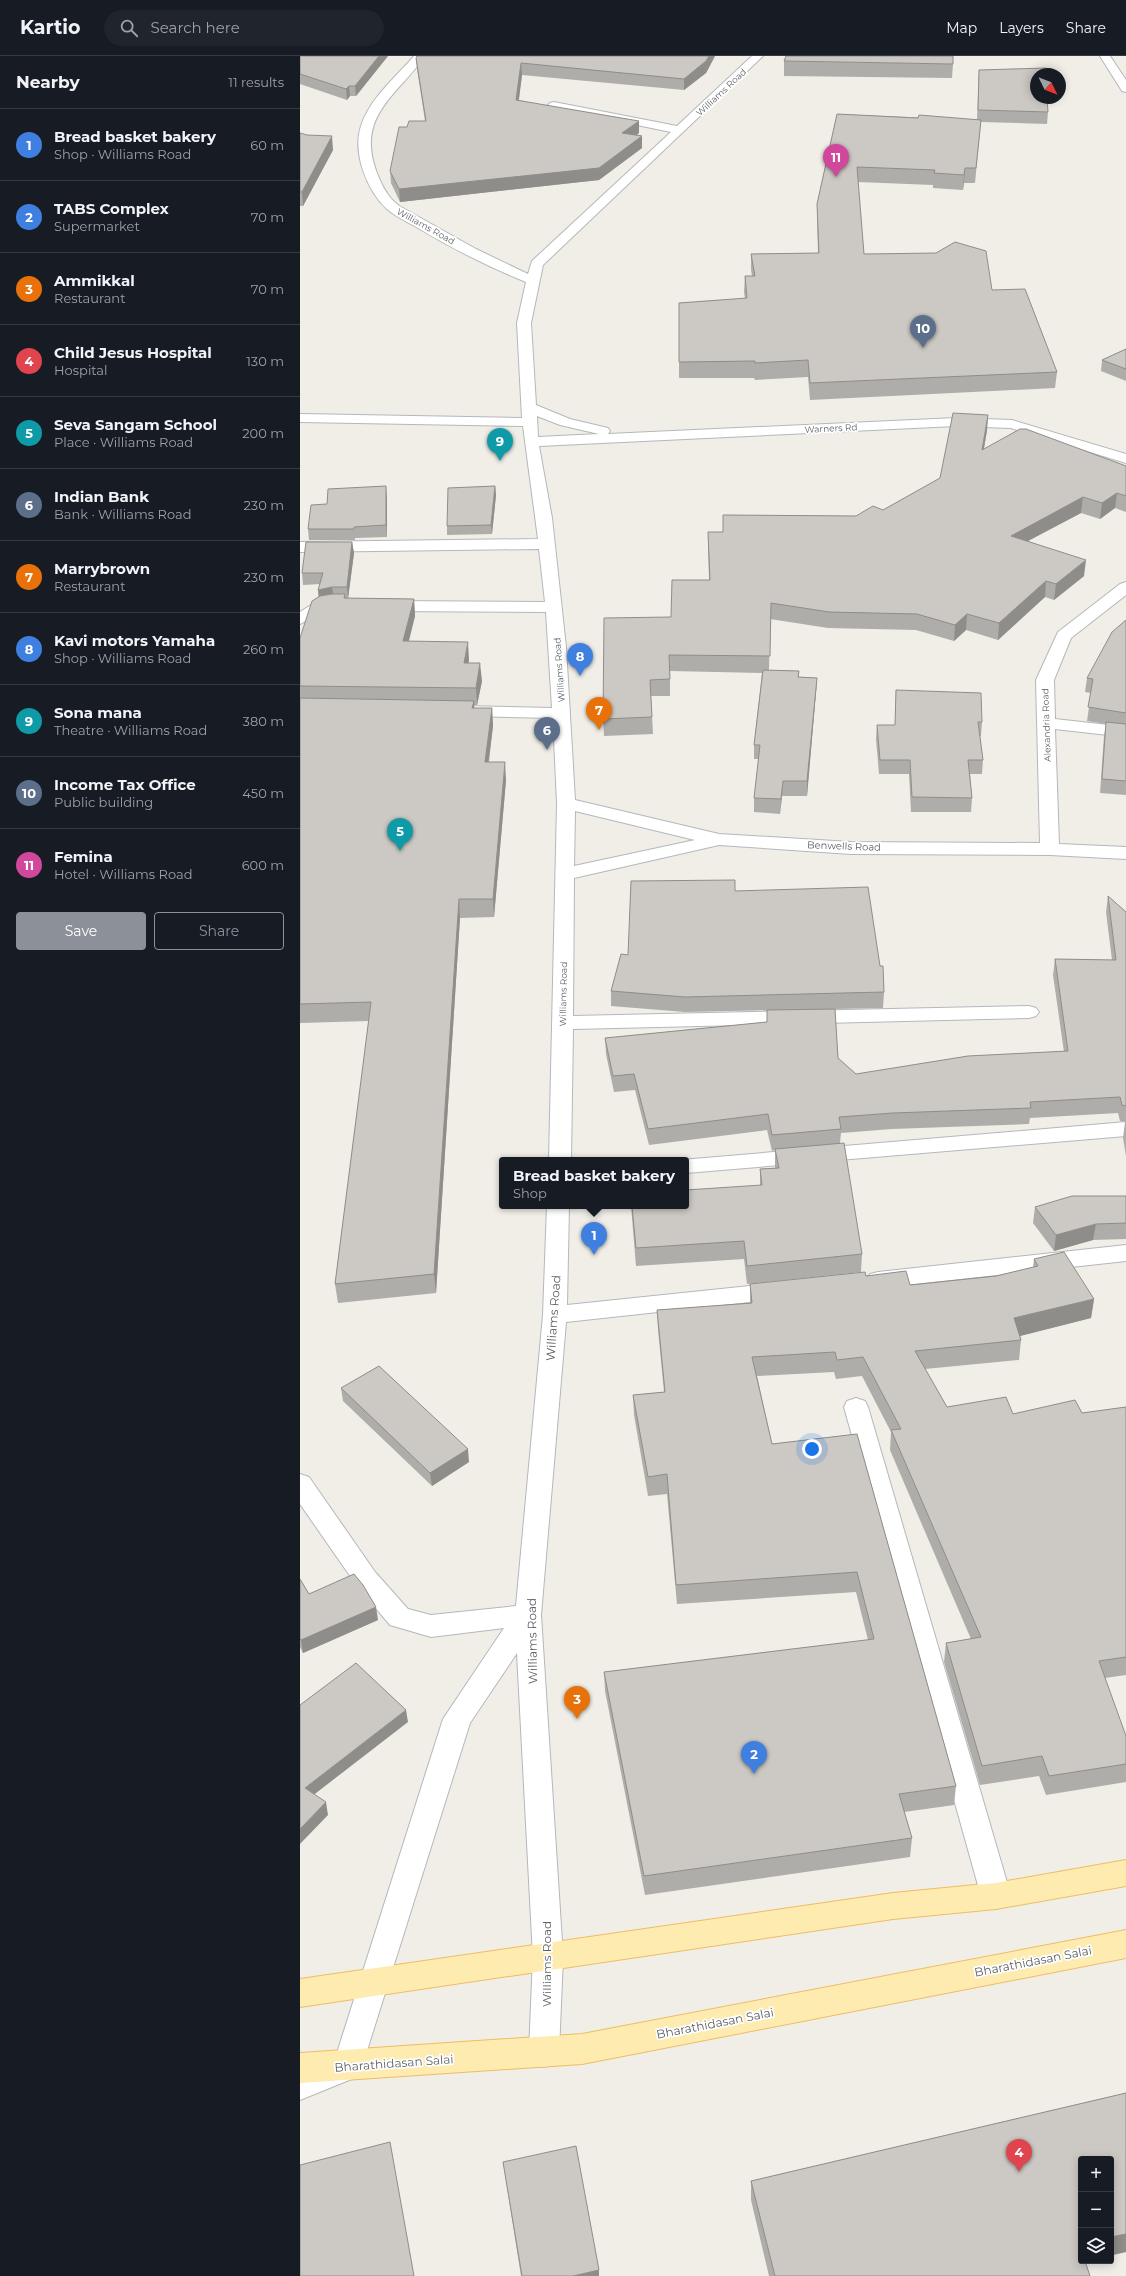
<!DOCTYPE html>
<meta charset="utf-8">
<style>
body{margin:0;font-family:Montserrat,sans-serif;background:#20242c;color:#f1f3f6}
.controls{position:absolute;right:12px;bottom:12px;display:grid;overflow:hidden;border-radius:4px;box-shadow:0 2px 10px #0003}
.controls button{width:36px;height:36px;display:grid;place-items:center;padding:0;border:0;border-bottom:1px solid #363941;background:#171b24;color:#f1f3f6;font:20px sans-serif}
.compass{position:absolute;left:730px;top:12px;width:36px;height:36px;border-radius:50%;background:#171b24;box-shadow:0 2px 10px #0003;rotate:133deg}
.you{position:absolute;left:512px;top:1393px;width:14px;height:14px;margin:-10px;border:3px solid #fff;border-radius:50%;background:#1a73e8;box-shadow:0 0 0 6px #1a73e833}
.badge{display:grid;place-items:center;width:26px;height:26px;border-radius:50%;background:#8c9099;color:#fff;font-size:13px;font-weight:700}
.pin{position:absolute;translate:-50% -33px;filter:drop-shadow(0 1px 2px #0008)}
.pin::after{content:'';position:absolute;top:21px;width:14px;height:12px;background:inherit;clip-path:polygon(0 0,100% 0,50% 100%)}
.popup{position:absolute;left:199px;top:1101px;width:190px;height:52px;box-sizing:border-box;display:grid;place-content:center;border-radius:4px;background:#171b24;filter:drop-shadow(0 1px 3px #0005);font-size:13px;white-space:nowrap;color:#9ea1a6}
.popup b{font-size:15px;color:#f1f3f6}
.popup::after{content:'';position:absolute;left:50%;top:100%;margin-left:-8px;border:8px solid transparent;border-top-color:#171b24}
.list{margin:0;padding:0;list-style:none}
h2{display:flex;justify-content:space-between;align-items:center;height:52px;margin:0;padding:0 16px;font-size:17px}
h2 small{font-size:13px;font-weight:400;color:#9ea1a6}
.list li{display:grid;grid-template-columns:26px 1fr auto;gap:12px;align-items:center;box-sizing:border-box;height:72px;padding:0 16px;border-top:1px solid #363941}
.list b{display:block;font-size:15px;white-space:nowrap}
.list p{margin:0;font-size:13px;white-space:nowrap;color:#9ea1a6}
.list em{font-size:13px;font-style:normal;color:#9ea1a6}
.actions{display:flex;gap:8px;padding:12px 16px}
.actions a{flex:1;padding:9px 0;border:1px solid #8c9099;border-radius:4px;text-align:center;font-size:14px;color:#8c9099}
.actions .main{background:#8c9099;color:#fff}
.icon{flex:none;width:22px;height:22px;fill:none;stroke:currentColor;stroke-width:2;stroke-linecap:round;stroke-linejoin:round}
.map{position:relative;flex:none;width:826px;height:2220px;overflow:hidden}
header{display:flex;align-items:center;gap:24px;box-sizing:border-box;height:56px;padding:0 20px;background:#171b24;border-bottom:1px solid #363941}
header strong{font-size:19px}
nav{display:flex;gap:22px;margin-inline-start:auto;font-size:14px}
.search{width:280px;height:36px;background:#20242c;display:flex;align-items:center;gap:10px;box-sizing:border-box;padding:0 14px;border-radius:22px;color:#9ea1a6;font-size:15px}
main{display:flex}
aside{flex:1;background:#171b24}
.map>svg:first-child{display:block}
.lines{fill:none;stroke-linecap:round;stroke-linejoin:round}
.minor-casing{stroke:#b4b8bb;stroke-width:2}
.major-casing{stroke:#eebd63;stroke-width:2}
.minor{fill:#fff;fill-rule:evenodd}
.major{fill:#fdebb0;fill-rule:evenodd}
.wall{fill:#afada9}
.shaded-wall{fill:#8f8d89}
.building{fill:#ccc9c4;stroke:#8f8d89}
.labels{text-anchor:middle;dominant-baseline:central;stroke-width:3.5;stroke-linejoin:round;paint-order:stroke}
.far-street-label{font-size:9px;fill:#5f6367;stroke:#fff}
.street-label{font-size:10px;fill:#5f6367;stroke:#fff}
.near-street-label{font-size:12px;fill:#5f6367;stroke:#fff}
</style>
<header>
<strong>Kartio</strong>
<div class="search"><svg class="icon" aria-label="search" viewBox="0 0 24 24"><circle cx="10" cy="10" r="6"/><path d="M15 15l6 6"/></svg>Search here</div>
<nav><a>Map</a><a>Layers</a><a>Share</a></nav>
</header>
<main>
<aside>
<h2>Nearby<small>11 results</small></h2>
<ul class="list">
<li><span class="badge" style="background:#3f7fe0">1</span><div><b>Bread basket bakery</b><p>Shop · Williams Road</p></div><em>60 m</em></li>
<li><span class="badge" style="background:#3f7fe0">2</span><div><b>TABS Complex</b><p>Supermarket</p></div><em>70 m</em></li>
<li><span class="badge" style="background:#e8710a">3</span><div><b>Ammikkal</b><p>Restaurant</p></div><em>70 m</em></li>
<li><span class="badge" style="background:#e0444e">4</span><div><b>Child Jesus Hospital</b><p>Hospital</p></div><em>130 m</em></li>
<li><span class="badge" style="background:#0f9aa8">5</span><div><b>Seva Sangam School</b><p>Place · Williams Road</p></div><em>200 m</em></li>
<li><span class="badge" style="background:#5c6f8a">6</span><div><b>Indian Bank</b><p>Bank · Williams Road</p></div><em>230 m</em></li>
<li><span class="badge" style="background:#e8710a">7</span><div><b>Marrybrown</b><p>Restaurant</p></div><em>230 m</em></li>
<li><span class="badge" style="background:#3f7fe0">8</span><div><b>Kavi motors Yamaha</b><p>Shop · Williams Road</p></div><em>260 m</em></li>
<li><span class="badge" style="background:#0f9aa8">9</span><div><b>Sona mana</b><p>Theatre · Williams Road</p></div><em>380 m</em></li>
<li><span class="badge" style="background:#5c6f8a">10</span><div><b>Income Tax Office</b><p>Public building</p></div><em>450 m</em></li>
<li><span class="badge" style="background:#d1479c">11</span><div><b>Femina</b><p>Hotel · Williams Road</p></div><em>600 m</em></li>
</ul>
<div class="actions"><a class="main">Save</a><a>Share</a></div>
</aside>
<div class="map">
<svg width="826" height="2220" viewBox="0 0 826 2220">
<rect width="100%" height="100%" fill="#f0eee7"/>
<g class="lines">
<g class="minor-casing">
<path id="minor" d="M114 0H125C97 40 55 60 77 117 82 130 89 144 101 151L176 193 228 218 232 205 371 76 254 52 248 49 250 47 254 46 377 70 452 0H463L243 209 231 267 236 349 270 363 308 372 310 375 308 378 656 362 712 364 826 398V407L711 372 656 370 239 390 252 462 266 591 275 744 419 778 551 786 740 787 736 624 758 576 820 528 826 526V539L771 582 754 624 755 663 826 671V681L755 673 759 788 826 791V803L750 799 551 798 419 789 274 822 273 960 729 950 736 952 739 956 736 960 729 962 273 973 271 1104H249L257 747 253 662 163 660 157 659 154 655 157 651 163 650 252 652 246 556 84 555 78 553 76 550 78 547 84 545 245 546 239 493 0 496V486L238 483 223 370 0 366V358L222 362 217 267 226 226C189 211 153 193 118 172 108 166 96 161 87 153 67 135 52 96 61 70 70 42 96 21 114 0ZM237 360 260 369 299 378 238 381ZM275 755 395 784 274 810Z
M800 0H810L826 24V36L822 35Z
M36 544 42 546 44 549 42 552 22 556 0 568V556L11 549Z
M826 1066V1080L386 1117V1104H381Z
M247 1150H269L267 1249 478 1227 486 1229 490 1235 486 1241 478 1243 266 1266 241 1559 263 1901 259 1996 255 2006 244 2011 233 2006 229 1996 233 1901 217 1597 170 1667 59 2020 0 2044V2014L36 2000 143 1663 204 1572 131 1581 90 1569 57 1530 0 1448V1418L9 1421 75 1516 108 1553 131 1559 216 1550 243 1259Z
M826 1189V1205L578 1232 570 1230 566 1224 570 1218 578 1216Z
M556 1342 565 1345 568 1351 711 1840 706 1849 696 1853 686 1849 681 1840 544 1351 547 1345Z"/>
</g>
<g class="major-casing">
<path id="major" d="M826 1804V1830L696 1853 593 1863 0 1951V1923L593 1837 696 1827Z
M826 1874V1902L282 2008 0 2027V1997L282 1978Z"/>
</g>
<use href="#minor" class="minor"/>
<use href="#major" class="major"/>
</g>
<path class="wall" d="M0 0H88L56 40H50L47 44 0 28Z
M117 0H415L406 17 384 34 222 19 219 44 339 77 337 79 342 80V92L299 124 100 146 91 127 90 115 107 71 125 65 117 13 116 2Z
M484 5 653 8 652 22 484 20Z
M679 14 748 56 747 68 681 66 675 127H664L663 134 633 132V129L558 126 564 198 692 234 757 316 755 332 510 344 508 321 455 324 454 322H379V247L445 243 444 236 445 220H452L451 214V198L518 197 517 163V148L537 58 677 64Z
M0 77 33 94 3 150H0Z
M826 293V325L801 315 802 304Z
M688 359 687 374 684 393 826 410V456L815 452 800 463 781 457 728 485 784 520 754 544 745 541 698 584 666 574 654 585 616 574 528 572 470 563 469 614 499 615V621L517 622 516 636 507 740H482L480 758 454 756V742L459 703H454V689L462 617 370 615V640H351L353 678 304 680 303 663 371 561 409 524 408 492V476H423V459L556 460 583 454 640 422Z
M195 430 196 439 192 478 147 479V470Z
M87 442V481L55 482V484H9L8 473 27 448Z
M52 486 54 497 48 542 114 543 115 560 109 585 169 604 168 607 182 625 177 649H174V652H192L193 670 189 706 206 724 194 861 160 862 136 1237 38 1247 35 1228 69 965 0 967V582L19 541 20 528 3 529 2 517Z
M826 564V739L800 737 804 680 806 668 787 665 791 637 785 636 787 622Z
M596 634 682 666 681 680H680L683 704 682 718H670L672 742 671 756H611L609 718H579L576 683 577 669H595Z
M435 835 584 936 583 952 535 953 538 1002 556 1018 764 996 753 919 755 903 812 904 806 856 808 840 826 856V1100L823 1082 825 1066H826L820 1065 818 1057 730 1062 729 1068 592 1073 541 1077 540 1087 562 1198 561 1216 447 1228 444 1203 336 1210 331 1150H386L460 1130V1113L475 1112V1094L472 1095 467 1074 349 1089 335 1034 314 1036 306 998 305 982 467 966V954H480L385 956 311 950V935L328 899Z
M826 1140V1183L793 1184 754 1195 733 1167 735 1151Z
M734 1203 794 1243 791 1262 720 1280 721 1284 719 1304 625 1313 647 1351 713 1358 782 1357 826 1351V1619L805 1622 826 1708V1726L746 1739 739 1720 680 1729 644 1606 646 1587 671 1583 590 1394 591 1376 562 1320 536 1323 534 1316 457 1320 472 1388 557 1378 656 1730 654 1749 604 1756 612 1782 610 1801 345 1839 305 1635 304 1616 568 1584 556 1536 377 1548 367 1438 348 1440 334 1359 333 1339 364 1336 358 1273 357 1254 450 1247V1228L566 1220 610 1229 696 1220 733 1211Z
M41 1332 169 1406 132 1430 43 1345Z
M0 1523 9 1538 78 1564 3 1597 0 1591Z
M826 2037V2196L785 2206 790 2220H469L451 2144V2125Z
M203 2106 299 2214V2220H221Z"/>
<path class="shaded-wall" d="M79 0H88L56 40 55 30Z
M409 0H415L406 17 384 34V23Z
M221 7 222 19 217 56 216 44Z
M49 30 50 40 47 44 46 33Z
M339 65V77L322 89V77Z
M32 80 33 94 3 150 2 136Z
M342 80V92L299 124 100 146 99 133Z
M665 112 664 127 663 134 664 119Z
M688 359 687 374 681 409 682 394Z
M86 430 87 442V481L86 469Z
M195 430 196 439 192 478 191 469Z
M817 437 815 452 800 463 802 447Z
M783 441 781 457 709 495 711 480Z
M52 486 54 497 48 543 47 531Z
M786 504 784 520 754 544 756 528Z
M746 525 745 541 698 584 699 567Z
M32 531 34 543 19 546 18 534Z
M114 543 115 560 104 603 103 585Z
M667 558 666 574 654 585 655 569Z
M168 586 169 604 165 625 164 607Z
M180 607 182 625 177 649 176 632Z
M517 622 516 636 507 740V725Z
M174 645 175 662 172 652Z
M192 652 193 670 186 724 185 706Z
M205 706 206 724 194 861 193 843Z
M483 725 482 740 480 758 481 743Z
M159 843 160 862 136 1237 134 1218Z
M796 1168 793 1184 754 1195 756 1179Z
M794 1243 791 1262 712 1282 714 1262Z
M168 1393 169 1406 132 1430 130 1417Z
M76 1551 78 1564 3 1597 1 1584Z
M106 1654 108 1666 7 1744 5 1732Z
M26 1746 28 1759 0 1788V1773Z
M826 2178V2196L811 2199V2181Z
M299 2214V2220H273Z"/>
<path class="building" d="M0 0H79L55 30H49L46 33 0 18Z
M117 0H409L406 5 384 23 221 7 216 44 339 65 322 77 342 80 299 112 99 133 90 115 99 71H107L109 65H126L116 2Z
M486 0H653V8L484 5Z
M746 12V18H736V42H747L748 56 678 54 679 14Z
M537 58 618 62 619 59 681 64 676 112H665L664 119 634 117 635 114 557 111 564 198 636 197 655 186 686 195 692 234 725 233 757 316 510 327 508 304 455 307V305L379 306V247L447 242 445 220H455L451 198 519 197 517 148Z
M0 77 7 79 32 80 2 136H0Z
M826 293V313L802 304Z
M653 357 688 359 682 394 720 373H726L826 410V440L817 437 802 447 783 441 711 480 786 504 756 528 746 525 699 567 667 558 655 569 617 558 529 556 471 547 470 600 369 599 370 623 350 624 352 661 303 663 304 562 371 561 372 524H410L408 476H423V459L556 460 573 450 583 454 640 422Z
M86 430V469L54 471V473H8L11 449 27 448 28 433Z
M195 430 191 469 147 470 148 432Z
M6 486H52L47 531H32L18 534 23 517H2Z
M32 538H45L44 542 114 543 103 585 168 586 164 607H180L176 632 0 630V582L12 545 20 540Z
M826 564V657L788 651 793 623 787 622 812 576Z
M463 614 499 615 498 621 517 622 507 725H483L481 743 454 742 460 689H454Z
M596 634 681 637 682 666H678L683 704H668L672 742 612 741 610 704H580L577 669H595Z
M0 642 174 645 172 652H192L185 706H205L193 843H159L134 1218 35 1228 71 946 0 948Z
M806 666 826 668V725L802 723Z
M435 824V835L568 831 580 910H583L584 936 385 941 311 935 321 898 328 899 331 825Z
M808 840 826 856V1050L822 1049 820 1041 730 1046 731 1052 593 1057 539 1061 541 1073 472 1079 468 1058 348 1073 334 1018 313 1020 305 982 467 966V954L535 953 538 1002 556 1018 668 1000 768 995 755 903 816 904Z
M544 1087 562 1198 447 1210 444 1185 336 1192 332 1150H386V1134L462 1129 460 1113 479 1112 475 1093Z
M772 1140H826V1167L796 1168 756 1179 735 1151Z
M764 1196 794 1243 714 1262 721 1284 615 1295 647 1351 706 1341 713 1358 775 1344 782 1357 826 1351V1601L799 1605 826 1680V1708L749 1720 742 1700 682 1710 646 1587 681 1581 591 1374 601 1373 563 1301 537 1304 535 1296 452 1301 472 1388 557 1378 656 1730 599 1738 612 1782 344 1820 304 1616 574 1583 557 1516 376 1529 367 1418 348 1421 333 1339 365 1336 357 1254 452 1247 450 1228 565 1216 566 1220 606 1215 610 1229 696 1220 738 1210 734 1203Z
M79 1310 168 1393 130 1417 41 1332Z
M54 1518 63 1529 76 1551 1 1584 0 1583V1523L9 1538Z
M56 1607 106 1654 5 1732 26 1746 0 1773V1649Z
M826 2037V2178L811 2181V2103H781V2189H779L781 2194V2205H785L790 2220H475L451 2125Z
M90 2086 114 2220H0V2109Z
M276 2090 299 2214 273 2220H222L203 2106Z"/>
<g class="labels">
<g class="far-street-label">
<text transform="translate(421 36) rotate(-43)">Williams Road</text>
<text transform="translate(126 170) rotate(29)">Williams Road</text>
<text transform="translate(531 372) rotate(-3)">Warners Rd</text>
<text transform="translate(259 614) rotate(-94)">Williams Road</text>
<text transform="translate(746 669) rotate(-92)">Alexandria Road</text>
<text transform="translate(263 938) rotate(-89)">Williams Road</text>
</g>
<g class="street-label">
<text transform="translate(544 790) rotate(2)">Benwells Road</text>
</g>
<g class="near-street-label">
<text transform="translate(253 1262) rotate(-86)">Williams Road</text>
<text transform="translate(232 1585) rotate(-91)">Williams Road</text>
<text transform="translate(733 1905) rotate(-11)">Bharathidasan Salai</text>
<text transform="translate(246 1908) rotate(-90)">Williams Road</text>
<text transform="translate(415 1967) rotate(-11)">Bharathidasan Salai</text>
<text transform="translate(94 2007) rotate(-4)">Bharathidasan Salai</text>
</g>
</g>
</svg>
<div class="controls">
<button>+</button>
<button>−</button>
<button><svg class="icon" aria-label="layers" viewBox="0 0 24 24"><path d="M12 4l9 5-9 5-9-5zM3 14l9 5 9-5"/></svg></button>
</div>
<svg class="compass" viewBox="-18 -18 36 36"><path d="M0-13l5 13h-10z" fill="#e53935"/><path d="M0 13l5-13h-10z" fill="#9ea1a6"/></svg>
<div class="you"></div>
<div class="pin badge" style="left:294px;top:1199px;background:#3f7fe0">1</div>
<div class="popup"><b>Bread basket bakery</b>Shop</div>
<div class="pin badge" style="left:454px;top:1718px;background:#3f7fe0">2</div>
<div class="pin badge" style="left:277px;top:1663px;background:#e8710a">3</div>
<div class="pin badge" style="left:719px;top:2116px;background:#e0444e">4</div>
<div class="pin badge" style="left:100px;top:795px;background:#0f9aa8">5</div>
<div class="pin badge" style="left:247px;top:694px;background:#5c6f8a">6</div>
<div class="pin badge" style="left:299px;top:674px;background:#e8710a">7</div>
<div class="pin badge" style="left:280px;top:620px;background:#3f7fe0">8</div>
<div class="pin badge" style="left:200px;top:405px;background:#0f9aa8">9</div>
<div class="pin badge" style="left:623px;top:292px;background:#5c6f8a">10</div>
<div class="pin badge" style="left:536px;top:121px;background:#d1479c">11</div>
</div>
</main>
